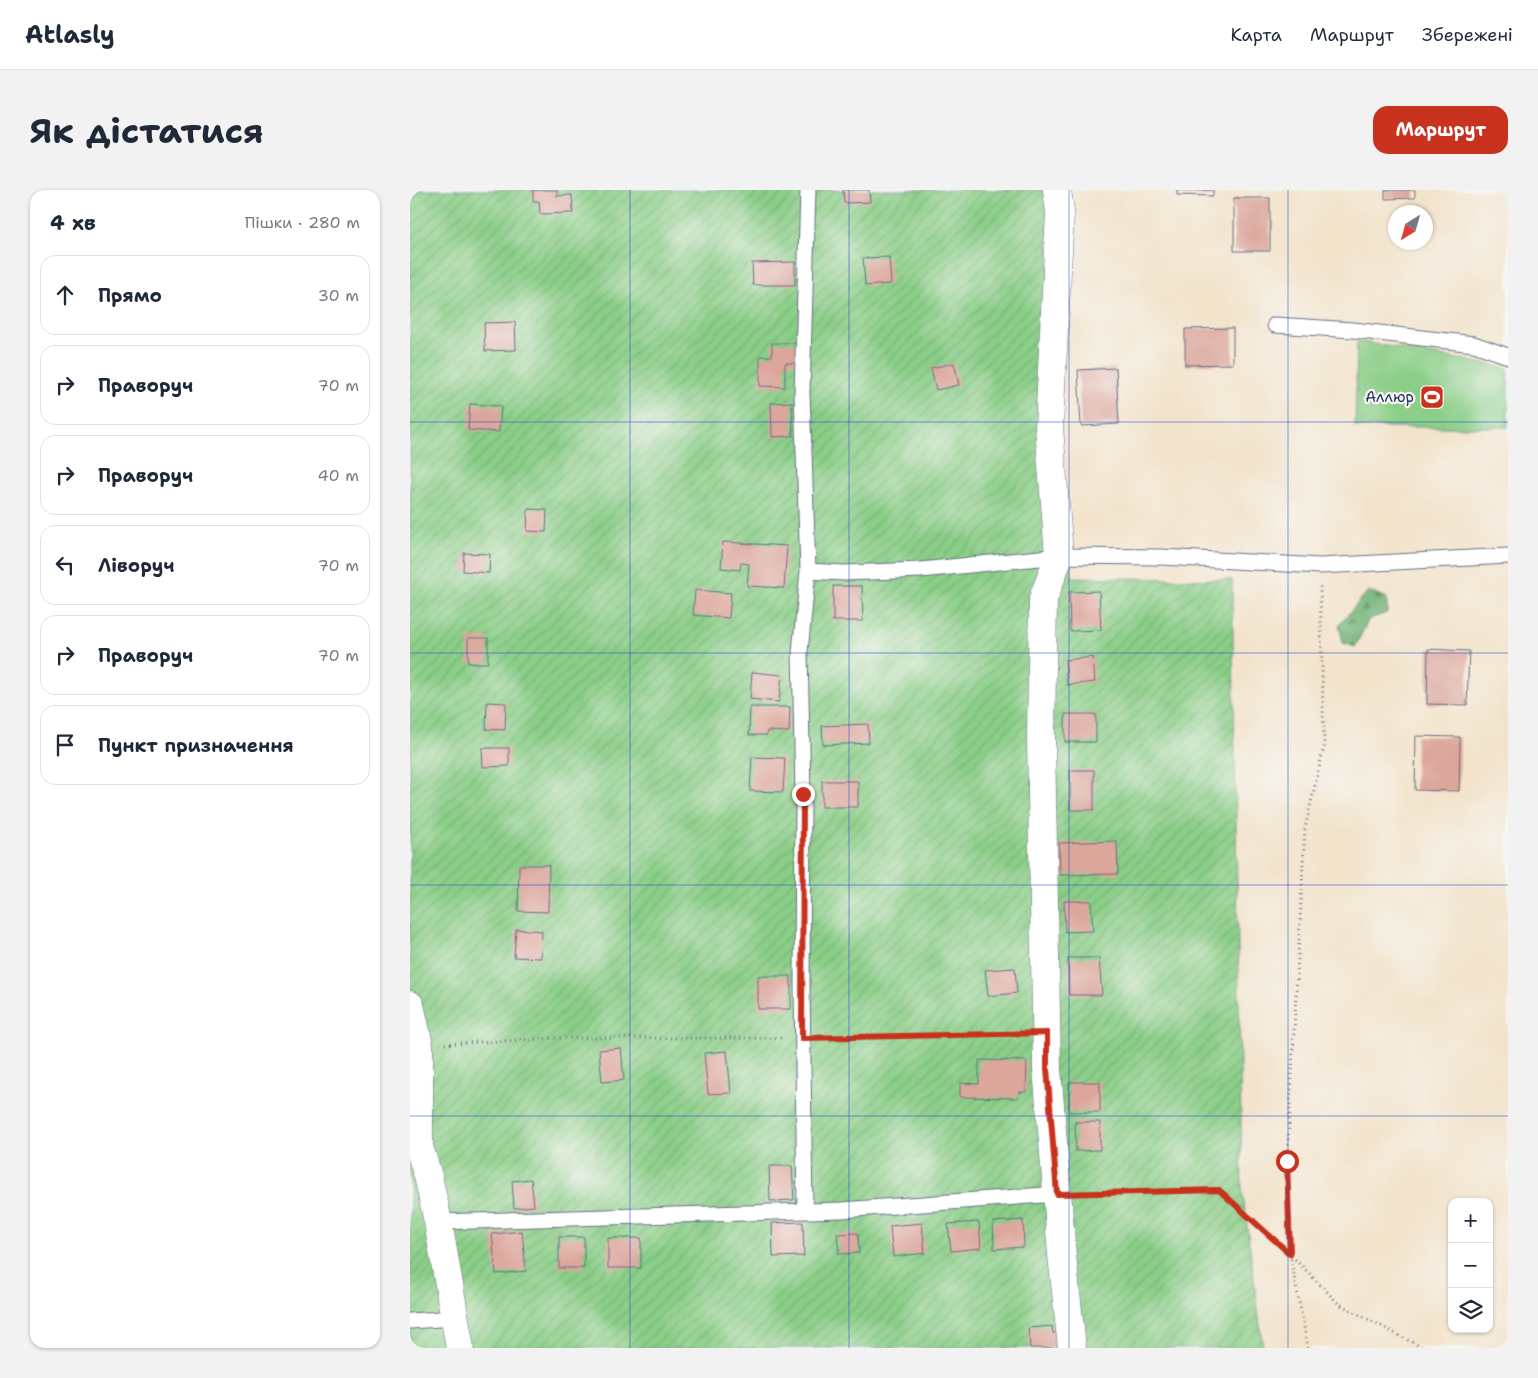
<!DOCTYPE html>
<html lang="uk">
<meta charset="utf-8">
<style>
body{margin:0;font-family:"Shantell Sans",sans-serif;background:#f2f2f3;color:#1f2937}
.controls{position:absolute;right:15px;bottom:15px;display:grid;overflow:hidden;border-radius:10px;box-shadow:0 1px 4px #0004}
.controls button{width:45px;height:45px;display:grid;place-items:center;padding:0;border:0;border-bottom:1px solid #e0e1e3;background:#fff;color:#1f2937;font:25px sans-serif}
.compass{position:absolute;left:978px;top:15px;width:45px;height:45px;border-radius:50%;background:#fff;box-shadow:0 1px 4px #0004;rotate:217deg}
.stop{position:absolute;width:15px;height:15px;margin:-11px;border:4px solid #c8321e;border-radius:50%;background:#fff}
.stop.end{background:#c8321e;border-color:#fff;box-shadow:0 1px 5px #0008}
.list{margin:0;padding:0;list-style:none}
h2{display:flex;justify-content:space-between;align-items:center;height:65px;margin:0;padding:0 20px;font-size:21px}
h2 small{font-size:16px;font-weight:400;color:#747a83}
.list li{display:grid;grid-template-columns:32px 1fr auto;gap:15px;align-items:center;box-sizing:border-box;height:80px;margin:0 10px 10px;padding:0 10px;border:1px solid #e0e1e3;border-radius:15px}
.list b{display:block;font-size:19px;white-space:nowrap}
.list em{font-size:16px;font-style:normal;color:#747a83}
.icon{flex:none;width:28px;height:28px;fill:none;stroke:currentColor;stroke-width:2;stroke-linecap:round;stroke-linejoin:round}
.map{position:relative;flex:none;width:1098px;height:1158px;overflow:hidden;border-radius:15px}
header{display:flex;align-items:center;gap:30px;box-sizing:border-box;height:70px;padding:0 25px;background:#fff;border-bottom:1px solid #e0e1e3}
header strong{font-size:24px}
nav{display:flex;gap:28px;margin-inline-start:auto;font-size:18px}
.intro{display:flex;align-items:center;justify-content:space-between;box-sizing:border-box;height:120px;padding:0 30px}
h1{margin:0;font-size:35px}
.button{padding:12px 22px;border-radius:15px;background:#c8321e;color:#fff;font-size:18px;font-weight:700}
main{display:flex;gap:30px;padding:0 30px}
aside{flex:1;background:#fff;border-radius:15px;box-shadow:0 1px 4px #0004}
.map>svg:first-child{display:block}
.forest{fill:url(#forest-firs);stroke:#457069}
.park{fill:#8ace87;stroke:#527e72}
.garden{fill:url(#garden-furrows);stroke:#527e72}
.building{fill:#dca69b}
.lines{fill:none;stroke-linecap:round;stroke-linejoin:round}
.service-casing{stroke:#676e84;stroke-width:17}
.minor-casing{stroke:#676e84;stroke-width:29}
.path{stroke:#676e84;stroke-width:3;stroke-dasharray:1 4;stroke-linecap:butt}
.service{stroke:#fff;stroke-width:15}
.minor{stroke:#fff;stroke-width:28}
.route{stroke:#c8321e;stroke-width:6}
.grid{fill:none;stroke:#1d4ed8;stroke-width:1;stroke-opacity:0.55}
.labels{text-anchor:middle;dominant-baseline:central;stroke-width:4.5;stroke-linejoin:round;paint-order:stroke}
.poi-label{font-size:15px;fill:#1b2f5e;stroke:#f6f6f2;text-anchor:end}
</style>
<header>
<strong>Atlasly</strong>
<nav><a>Карта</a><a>Маршрут</a><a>Збережені</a></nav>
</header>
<div class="intro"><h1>Як дістатися</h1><a class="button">Маршрут</a></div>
<main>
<aside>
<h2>4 хв<small>Пішки · 280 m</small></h2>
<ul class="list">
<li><svg class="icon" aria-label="ahead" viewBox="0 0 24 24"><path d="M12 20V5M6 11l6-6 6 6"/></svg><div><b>Прямо</b></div><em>30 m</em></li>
<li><svg class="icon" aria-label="right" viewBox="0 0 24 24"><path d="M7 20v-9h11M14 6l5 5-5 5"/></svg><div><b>Праворуч</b></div><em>70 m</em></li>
<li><svg class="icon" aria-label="right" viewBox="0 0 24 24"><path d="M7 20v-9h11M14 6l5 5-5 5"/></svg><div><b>Праворуч</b></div><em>40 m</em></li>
<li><svg class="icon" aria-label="left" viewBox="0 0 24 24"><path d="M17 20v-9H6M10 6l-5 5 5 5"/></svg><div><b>Ліворуч</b></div><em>70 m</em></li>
<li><svg class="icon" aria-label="right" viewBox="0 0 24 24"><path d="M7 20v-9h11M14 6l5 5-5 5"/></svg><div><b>Праворуч</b></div><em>70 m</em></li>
<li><svg class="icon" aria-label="arrive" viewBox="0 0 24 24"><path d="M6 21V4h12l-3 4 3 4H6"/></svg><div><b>Пункт призначення</b></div></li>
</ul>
</aside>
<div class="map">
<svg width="1098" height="1158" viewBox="0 0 1098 1158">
<defs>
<pattern id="forest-firs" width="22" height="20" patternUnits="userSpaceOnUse" patternTransform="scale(1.25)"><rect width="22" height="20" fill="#6fb174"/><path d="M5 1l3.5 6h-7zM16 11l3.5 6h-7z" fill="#5a9062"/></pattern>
<pattern id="garden-furrows" width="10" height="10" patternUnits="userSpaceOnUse" patternTransform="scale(1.25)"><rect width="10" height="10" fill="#8ace87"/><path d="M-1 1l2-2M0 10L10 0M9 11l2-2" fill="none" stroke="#76b177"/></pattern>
</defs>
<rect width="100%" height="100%" fill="#f6f6f2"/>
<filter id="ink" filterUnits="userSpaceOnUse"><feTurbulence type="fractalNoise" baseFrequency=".02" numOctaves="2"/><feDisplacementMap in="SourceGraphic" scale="10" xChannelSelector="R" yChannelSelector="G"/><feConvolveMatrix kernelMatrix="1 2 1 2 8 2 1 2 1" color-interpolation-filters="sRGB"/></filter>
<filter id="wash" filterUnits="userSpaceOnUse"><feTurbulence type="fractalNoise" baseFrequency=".0096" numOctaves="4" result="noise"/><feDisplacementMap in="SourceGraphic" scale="20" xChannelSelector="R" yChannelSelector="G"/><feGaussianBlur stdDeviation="1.12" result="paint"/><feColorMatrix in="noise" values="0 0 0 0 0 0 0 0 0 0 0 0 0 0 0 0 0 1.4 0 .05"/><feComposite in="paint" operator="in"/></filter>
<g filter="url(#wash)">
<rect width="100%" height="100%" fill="#f3e3cb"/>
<path class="forest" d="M958 401 977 408V423L959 429 945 457 933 453 929 435Z"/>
<path class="park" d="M947 151 1098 178V237H945Z"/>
<path class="garden" d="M0 0H638L640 149 662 387 822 390 832 998 853 1158H0Z"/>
<g id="blocks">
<path class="building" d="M123 0H147V6L162 5 163 23 130 24 129 11H123Z
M433 0H459L460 12 434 13Z
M767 0H803V6L767 5Z
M975 0H1005V8L975 9Z
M824 8H860V61H824Z
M479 67 481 94 455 96 453 68Z
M385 72V95H343L342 73Z
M105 132 106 160 75 161 74 133Z
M823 138V174L775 175V139Z
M362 153H389L388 173H375V197L350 196V166H362Z
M544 173 549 195 526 200 521 178Z
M706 178 709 234 671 236 668 180Z
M382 212 383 246 362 247 361 213Z
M60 214 91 216 89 242 58 240Z
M118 319 137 320 136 342 117 341Z
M313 352 377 356 374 398 337 396 339 374 331 373 330 380 311 378Z
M54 363 80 364 79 383 53 381Z
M423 396H452L453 431H423Z
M285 400 321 403 319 428 283 425Z
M689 401 691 440 660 441 659 402Z
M58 448H78V473H58Z
M1018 459 1059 461 1057 515 1017 514Z
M683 467 685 492 657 495 655 470Z
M342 482 372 485 369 512 340 509Z
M77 512 96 513 95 540 76 539Z
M340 517H380L379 542 357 541V545H339Z
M655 524H686V552H655Z
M458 534 459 553 413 555 412 536Z
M1006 546 1050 547 1049 601 1005 600Z
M72 558H99V576L73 577Z
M342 567 375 568 373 602 340 601Z
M660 580H684V620H660Z
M412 591H448V617H412Z
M707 651 708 684 650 685 649 653Z
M109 675H139L138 722 108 721Z
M654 711H681L683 741 655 742Z
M106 739 132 741 131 768 104 767Z
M658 768H689L692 805H659Z
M605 778 607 803 578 806 575 780Z
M348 786H381V819H348Z
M211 858 214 890 192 892 189 860Z
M317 861 321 903 298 904 294 863Z
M569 870 617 871 616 902H609L608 908 550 907V893L569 894Z
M659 892H690V922H659Z
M665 932H690V960L666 961Z
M359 976H382L384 1010 360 1011Z
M121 989 124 1016 104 1018 102 991Z
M613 1030 614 1057 584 1059 583 1032Z
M393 1032 394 1066 363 1067 362 1033Z
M569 1032 571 1058 541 1061 538 1034Z
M512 1033 515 1063 483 1067 480 1036Z
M112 1041 116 1081 86 1084 82 1044Z
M448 1043 449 1063 429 1064 427 1044Z
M149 1047H174V1078H149Z
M198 1048H231V1078H198Z
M642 1136 643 1143 656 1142 657 1158H620L618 1138Z"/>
</g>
</g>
<g filter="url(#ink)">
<use href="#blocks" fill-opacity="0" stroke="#676e84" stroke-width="1"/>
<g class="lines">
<g class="service-casing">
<path id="service" d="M865 135 943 140 1064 154 1098 166
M398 381 434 383 511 380 649 366 752 367 910 376 1098 366
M395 1021 392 796 393 604 390 462 398 381 392 203 398 0
M28 1032 432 1020 647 1004
M0 1131 45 1128"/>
</g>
<g class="minor-casing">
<path id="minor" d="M647 0 650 22 639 237 649 366 633 409 631 549 637 878 652 1065 662 1158
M0 815 9 855V957L18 986 28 1032 50 1158"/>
</g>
<path class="path" d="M412 847 611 843
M35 854 145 848H374
M672 1003 809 1000 880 1064 929 1114 1013 1158
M898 1158 880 1064 877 971 895 638 914 557 910 396"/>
<use href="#service" class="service"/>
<use href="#minor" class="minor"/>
</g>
</g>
<g class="lines" filter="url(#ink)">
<path class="route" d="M393 604 392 848 637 843V878L647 1004 809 1000 880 1064 877 971"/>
</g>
<path class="grid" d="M220 0V1158M439 0V1158M659 0V1158M878 0V1158M0 232H1098M0 463H1098M0 695H1098M0 926H1098"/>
<defs>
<g id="stadium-square" transform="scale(1.25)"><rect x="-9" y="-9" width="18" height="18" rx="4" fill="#c8321e" stroke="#f6f6f2"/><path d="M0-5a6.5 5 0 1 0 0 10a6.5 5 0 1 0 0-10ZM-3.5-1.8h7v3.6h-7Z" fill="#fff"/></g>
</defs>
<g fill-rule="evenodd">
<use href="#stadium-square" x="1022" y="207"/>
</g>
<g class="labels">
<g class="poi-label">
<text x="1004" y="207">Аллюр</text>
</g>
</g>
</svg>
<div class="controls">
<button>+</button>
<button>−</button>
<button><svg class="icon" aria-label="layers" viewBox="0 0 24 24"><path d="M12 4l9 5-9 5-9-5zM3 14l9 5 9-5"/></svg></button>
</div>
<svg class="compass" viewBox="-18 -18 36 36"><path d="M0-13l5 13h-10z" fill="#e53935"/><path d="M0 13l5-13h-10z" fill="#747a83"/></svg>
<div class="stop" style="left:877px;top:971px"></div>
<div class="stop end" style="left:393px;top:604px"></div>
</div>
</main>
